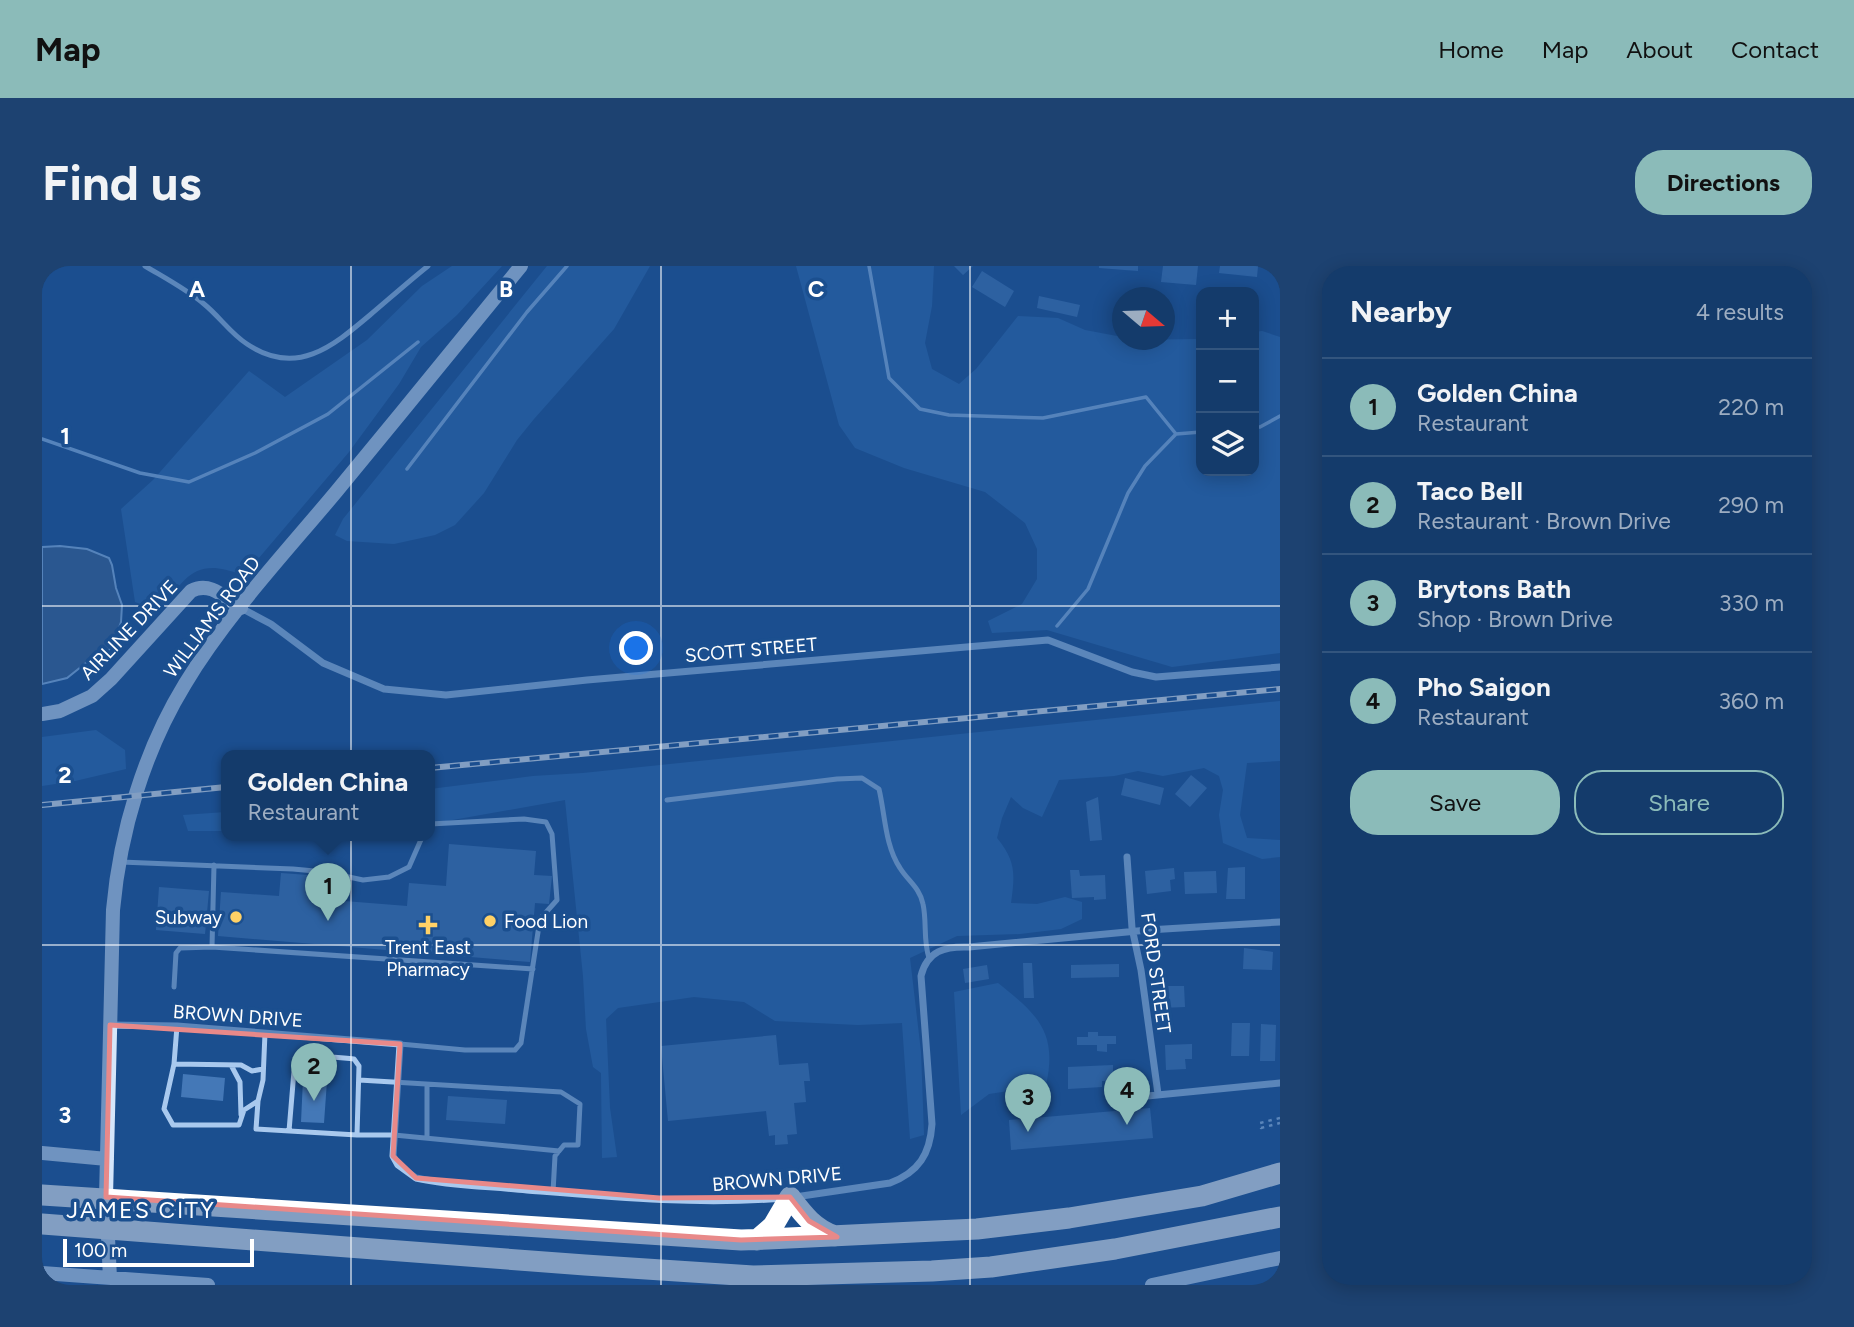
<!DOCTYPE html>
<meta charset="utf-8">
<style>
body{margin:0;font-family:Figtree,sans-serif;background:#1d4271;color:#f1f3f6}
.controls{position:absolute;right:21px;top:21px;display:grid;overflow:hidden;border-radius:14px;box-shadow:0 4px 18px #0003}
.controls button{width:63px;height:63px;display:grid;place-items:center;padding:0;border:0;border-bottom:2px solid #33557e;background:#143b6b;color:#f1f3f6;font:35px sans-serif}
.compass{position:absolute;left:1070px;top:21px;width:63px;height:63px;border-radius:50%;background:#143b6b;box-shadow:0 4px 18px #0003;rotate:109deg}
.scale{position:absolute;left:21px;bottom:18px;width:191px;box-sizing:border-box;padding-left:7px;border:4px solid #fff;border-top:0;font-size:19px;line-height:24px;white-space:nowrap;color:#fff;-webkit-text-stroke:5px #1b4f8f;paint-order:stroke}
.you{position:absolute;left:595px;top:383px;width:24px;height:24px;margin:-18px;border:5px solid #fff;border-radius:50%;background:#1a73e8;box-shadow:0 0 0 10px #1a73e833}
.badge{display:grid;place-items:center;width:46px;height:46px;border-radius:50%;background:#8bbbb9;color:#111;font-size:23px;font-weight:700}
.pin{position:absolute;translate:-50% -58px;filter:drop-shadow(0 2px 4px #0008)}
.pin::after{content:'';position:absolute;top:37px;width:24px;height:21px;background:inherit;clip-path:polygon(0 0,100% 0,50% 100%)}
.popup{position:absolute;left:179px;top:484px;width:214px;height:91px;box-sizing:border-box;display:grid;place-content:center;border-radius:14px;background:#143b6b;filter:drop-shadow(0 2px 5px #0005);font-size:23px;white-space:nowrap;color:#9dadc1}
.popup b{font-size:26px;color:#f1f3f6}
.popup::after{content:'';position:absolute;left:50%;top:100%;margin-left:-14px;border:14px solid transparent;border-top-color:#143b6b}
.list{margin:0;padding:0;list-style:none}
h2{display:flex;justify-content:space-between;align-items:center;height:91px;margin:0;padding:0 28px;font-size:30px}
h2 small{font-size:23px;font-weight:400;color:#9dadc1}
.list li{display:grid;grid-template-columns:46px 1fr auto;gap:21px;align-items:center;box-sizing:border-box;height:98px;padding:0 28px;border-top:2px solid #33557e}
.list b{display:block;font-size:26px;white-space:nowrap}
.list p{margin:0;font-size:23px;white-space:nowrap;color:#9dadc1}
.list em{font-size:23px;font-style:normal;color:#9dadc1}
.actions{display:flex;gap:14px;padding:21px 28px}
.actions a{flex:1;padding:16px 0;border:2px solid #8bbbb9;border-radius:28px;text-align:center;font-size:24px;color:#8bbbb9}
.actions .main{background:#8bbbb9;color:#111}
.icon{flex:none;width:38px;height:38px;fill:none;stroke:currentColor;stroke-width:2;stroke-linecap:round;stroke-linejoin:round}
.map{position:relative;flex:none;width:1238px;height:1019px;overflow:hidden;border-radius:28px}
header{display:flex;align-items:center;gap:42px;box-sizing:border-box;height:98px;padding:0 35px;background:#8bbbb9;color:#111}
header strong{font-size:33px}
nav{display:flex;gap:38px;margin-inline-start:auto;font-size:24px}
.intro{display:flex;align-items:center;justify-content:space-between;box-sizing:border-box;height:168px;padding:0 42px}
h1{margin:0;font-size:49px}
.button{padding:18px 32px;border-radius:28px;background:#8bbbb9;color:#111;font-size:24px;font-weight:700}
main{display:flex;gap:42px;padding:0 42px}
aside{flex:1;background:#143b6b;border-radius:28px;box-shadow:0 4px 18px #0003}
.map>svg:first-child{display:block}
.green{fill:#2e69ad}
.water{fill:#3c6290;stroke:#9cc4f0;stroke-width:2}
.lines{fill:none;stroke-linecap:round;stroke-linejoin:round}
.stream{stroke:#9cc4f0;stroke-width:3.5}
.building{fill:#4478b7}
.path{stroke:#a9c9ee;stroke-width:2.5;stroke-dasharray:3.5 5;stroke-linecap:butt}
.lane{stroke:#a9c9ee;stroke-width:5}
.street{stroke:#a9c9ee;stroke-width:7}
.secondary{stroke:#d6e6fa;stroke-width:14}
.highway{stroke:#fff;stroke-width:21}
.rail-casing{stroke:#fff;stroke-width:6}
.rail{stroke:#1b4f8f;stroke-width:3.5;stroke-dasharray:10;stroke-linecap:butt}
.marked{fill:none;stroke:#e88989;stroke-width:5;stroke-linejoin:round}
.grid{fill:none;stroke:#fff;stroke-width:2;stroke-opacity:0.55}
.poi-dot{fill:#ffd166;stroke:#1b4f8f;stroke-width:2.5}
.labels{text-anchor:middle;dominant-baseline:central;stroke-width:7;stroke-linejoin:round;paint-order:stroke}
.street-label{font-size:19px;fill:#fff;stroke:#1b4f8f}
.poi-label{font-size:19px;fill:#fff;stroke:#1b4f8f;text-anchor:end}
.quarter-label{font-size:23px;letter-spacing:2px;fill:#fff;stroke:#1b4f8f}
.grid-label{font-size:23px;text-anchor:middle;font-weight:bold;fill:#fff;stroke:#1b4f8f;stroke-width:7;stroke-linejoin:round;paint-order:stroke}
</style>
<header>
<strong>Map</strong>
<nav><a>Home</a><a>Map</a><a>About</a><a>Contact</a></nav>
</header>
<div class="intro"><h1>Find us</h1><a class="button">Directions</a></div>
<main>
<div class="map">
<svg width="1238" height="1019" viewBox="0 0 1238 1019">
<rect width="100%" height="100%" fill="#1b4f8f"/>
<path class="green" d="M410 0H460L415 49 379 81 357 118 307 186 205 306 200 309C154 291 144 310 118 345L93 336 79 243 111 214 207 105 243 131 325 74 380 20Z
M505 0H608L572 63 492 153 475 174 442 227 413 259 393 269 352 278 305 275 293 269 301 253Z
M754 0H892L890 40 883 77 890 103 917 118 934 103 976 50 1016 52 1043 64 1080 71V74L1159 73V205H1212V66L1220 65 1238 71V387L1130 401 1005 364 950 367 946 355 980 338 995 313V283L983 257 943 226 862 202 813 182 797 159Z
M1238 435V495L1205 497 1198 549 1205 572 1238 574V591L1220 593 1181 577 1177 549 1181 524 1177 510 1162 502 1121 510 1096 505 1072 510 1017 514 1000 551 981 542 969 531 960 552 955 572C974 595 973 608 969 637L995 638 1023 631 1040 636V653L1019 663 978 668 915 670 868 692 879 786 882 869 868 873 860 757 816 759 733 755 702 736 652 731 576 742 564 753 568 842 575 891 560 892 559 807 551 801 544 763 541 710 523 534 388 558V523L491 510 541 507Z
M54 464 83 484 84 503 33 515 0 520V471Z
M184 546V565H146L141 549Z
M956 717C995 748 1016 766 1004 819L947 828 919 849 912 726Z"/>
<path class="water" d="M18 280 45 283 67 292 70 299 74 322 80 339 79 356 71 379 67 384 50 392 25 412 0 418V281Z"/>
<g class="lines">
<path class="stream" d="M827 0 847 112 878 143 907 149 1001 152 1104 131 1134 168 1159 166
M1212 161H1218L1238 150
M0 173 98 207 147 216 213 187 286 148 376 76
M365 203 485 46 525 0
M1015 360 1046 323 1086 227 1103 200 1134 168"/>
</g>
<path class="building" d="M912 0H931L921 9Z
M1057 0H1096V5L1057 2Z
M1121 0H1156L1154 19 1119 16Z
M1178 0H1216L1215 11 1177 7Z
M940 5 972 25 963 41 930 21Z
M997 30 1038 39 1035 51 995 42Z
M1149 509 1165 522 1148 541 1133 528Z
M1083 512 1122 522 1118 539 1079 529Z
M1056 531 1060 574 1048 575 1044 536Z
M407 578 494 585 492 609 510 610 507 638 493 637 488 696 176 670 179 626 237 630 239 607 279 610 277 633 365 640 367 617 404 620Z
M1203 601V633H1184L1186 602Z
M1132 602 1133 613 1128 614 1129 625 1105 628 1103 605Z
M1028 604H1037L1038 610 1063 609 1064 633 1052 634V631L1030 632Z
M1174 605 1175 627 1143 628 1142 606Z
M117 621 167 625 163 668 114 664Z
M1202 682 1231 686 1230 704 1201 703Z
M981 697H990L992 732H982Z
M1077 698V711L1029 712V699Z
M945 699 947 713 923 717 921 703Z
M1118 720H1142L1143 741 1118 742Z
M1190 757H1208L1207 790H1189Z
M1219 758 1234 759 1233 795H1218Z
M1046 766H1056V770H1074V778H1065V786L1055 785V779H1035V771H1046Z
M734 769 737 799 766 797 768 815H762L764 836 752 837 755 868 745 869 746 878 733 879V869L727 870 724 845 626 855 619 780Z
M1150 778V793H1143L1144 803 1124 804 1123 779Z
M1071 799V815H1060V821L1026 823V801Z
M141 808 183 812 181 835 139 831Z
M261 813 285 815 282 857 259 856Z
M406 830 465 834 463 858 404 854Z
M1108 842 1111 872 969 884 967 854Z"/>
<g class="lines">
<path class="path" d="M1238 852 1218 857 1219 862 1238 857"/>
<path class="lane" d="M103 0C123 12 144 23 162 38 177 50 189 68 205 78 254 111 290 81 328 49 347 33 366 16 386 0
M625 534 795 513 820 512 837 523C843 548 843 580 858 602 866 615 878 622 881 638 885 656 881 674 887 692
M79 596 251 603 283 606 321 614 347 611 367 601 381 569
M170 681 491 703
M132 721 134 687 138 682 170 681 172 599
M135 760 132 798 122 843 131 859H197L202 844 216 835 221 814 223 767
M358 778 423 784H473L479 777 498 653 515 634 510 568 504 556 482 553 388 558
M132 798 199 799 210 805 221 803
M189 799 198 816 199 849
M317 814 519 826 538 838 536 879H522L513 890 511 926
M216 835 214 863 315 869 317 800 312 793C287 791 272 786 252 805L247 865
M315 869H352L517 885
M385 872V819"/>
<path class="street" d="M199 342 229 358 281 397 342 423 404 429 545 414 1006 374 1090 406 1114 411 1238 401
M1085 591 1090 662 1099 704 1116 828
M68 759 135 760 358 778 351 890 356 899 374 912C410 920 449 920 485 924 570 931 657 939 742 932
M1095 831 1238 817
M753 931 848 917C877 906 888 888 890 858L879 710C885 685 903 680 927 681L1106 664 1238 656"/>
<path class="secondary" d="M0 448 18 445 50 430 69 413 149 325C168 315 182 331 199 342
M0 887 65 893
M0 1007 166 1019
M68 1012 64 931 71 644C78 566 102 485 143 418 184 350 243 287 294 226 356 151 418 75 479 0
M1110 1019 1238 992"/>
<path class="highway" d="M0 929 699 974 726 973 935 963 1027 952 1160 930 1238 907
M0 958 543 999 711 1010 890 1005 949 1001 1073 983 1238 951
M715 974 731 960 748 931C761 948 772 963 793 970"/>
<g class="rail-casing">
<path id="rail" d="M388 502 1238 423
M0 539 184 521"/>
</g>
<use href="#rail" class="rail"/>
</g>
<path d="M0 0H1238V1019H0ZM68 759 358 778 351 890 374 912 617 932 748 931 767 955 795 971 699 974 64 931Z" fill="#1b4f8f" fill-opacity=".55" fill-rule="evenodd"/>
<path class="marked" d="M68 759 358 778 351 890 374 912 617 932 748 931 767 955 795 971 699 974 64 931Z"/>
<path class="grid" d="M309 0V1019M619 0V1019M928 0V1019M0 340H1238M0 679H1238"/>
<g class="poi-dot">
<circle cx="194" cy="651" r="7"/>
<circle cx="448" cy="655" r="7"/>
<path d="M382.5 648.5h7v7h7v7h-7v7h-7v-7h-7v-7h7z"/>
</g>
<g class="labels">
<g class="street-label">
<text transform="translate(170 351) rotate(-53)">WILLIAMS ROAD</text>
<text transform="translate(87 364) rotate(-46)">AIRLINE DRIVE</text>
<text transform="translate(709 384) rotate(-5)">SCOTT STREET</text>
<text transform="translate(1114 707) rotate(82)">FORD STREET</text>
<text transform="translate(196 750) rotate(4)">BROWN DRIVE</text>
<text transform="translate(735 913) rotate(-5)">BROWN DRIVE</text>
</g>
<g class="poi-label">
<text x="180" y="651">Subway</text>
<text x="462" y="655" text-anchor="start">Food Lion</text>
<text x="386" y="681" text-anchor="middle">Trent East<tspan x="386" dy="22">Pharmacy</tspan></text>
</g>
<g class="quarter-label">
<text x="99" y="944">JAMES CITY</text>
</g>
</g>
<g class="grid-label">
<text x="155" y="31">A</text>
<text x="464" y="31">B</text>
<text x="774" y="31">C</text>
<text x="23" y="178">1</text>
<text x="23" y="517">2</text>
<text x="23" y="857">3</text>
</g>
</svg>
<div class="controls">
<button>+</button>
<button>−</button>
<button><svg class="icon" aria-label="layers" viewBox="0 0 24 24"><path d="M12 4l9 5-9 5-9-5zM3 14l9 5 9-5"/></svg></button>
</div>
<svg class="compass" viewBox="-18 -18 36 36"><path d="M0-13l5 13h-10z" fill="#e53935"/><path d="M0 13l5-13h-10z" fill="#9dadc1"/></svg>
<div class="scale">100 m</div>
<div class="you"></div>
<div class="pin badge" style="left:286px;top:655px">1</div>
<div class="popup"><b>Golden China</b>Restaurant</div>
<div class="pin badge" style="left:272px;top:835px">2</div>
<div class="pin badge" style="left:986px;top:866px">3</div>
<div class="pin badge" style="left:1085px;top:859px">4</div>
</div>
<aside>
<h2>Nearby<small>4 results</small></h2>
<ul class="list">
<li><span class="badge">1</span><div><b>Golden China</b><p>Restaurant</p></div><em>220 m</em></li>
<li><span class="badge">2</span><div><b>Taco Bell</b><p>Restaurant · Brown Drive</p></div><em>290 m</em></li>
<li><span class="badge">3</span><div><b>Brytons Bath</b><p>Shop · Brown Drive</p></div><em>330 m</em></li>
<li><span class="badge">4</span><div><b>Pho Saigon</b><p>Restaurant</p></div><em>360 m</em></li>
</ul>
<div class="actions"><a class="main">Save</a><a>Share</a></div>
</aside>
</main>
